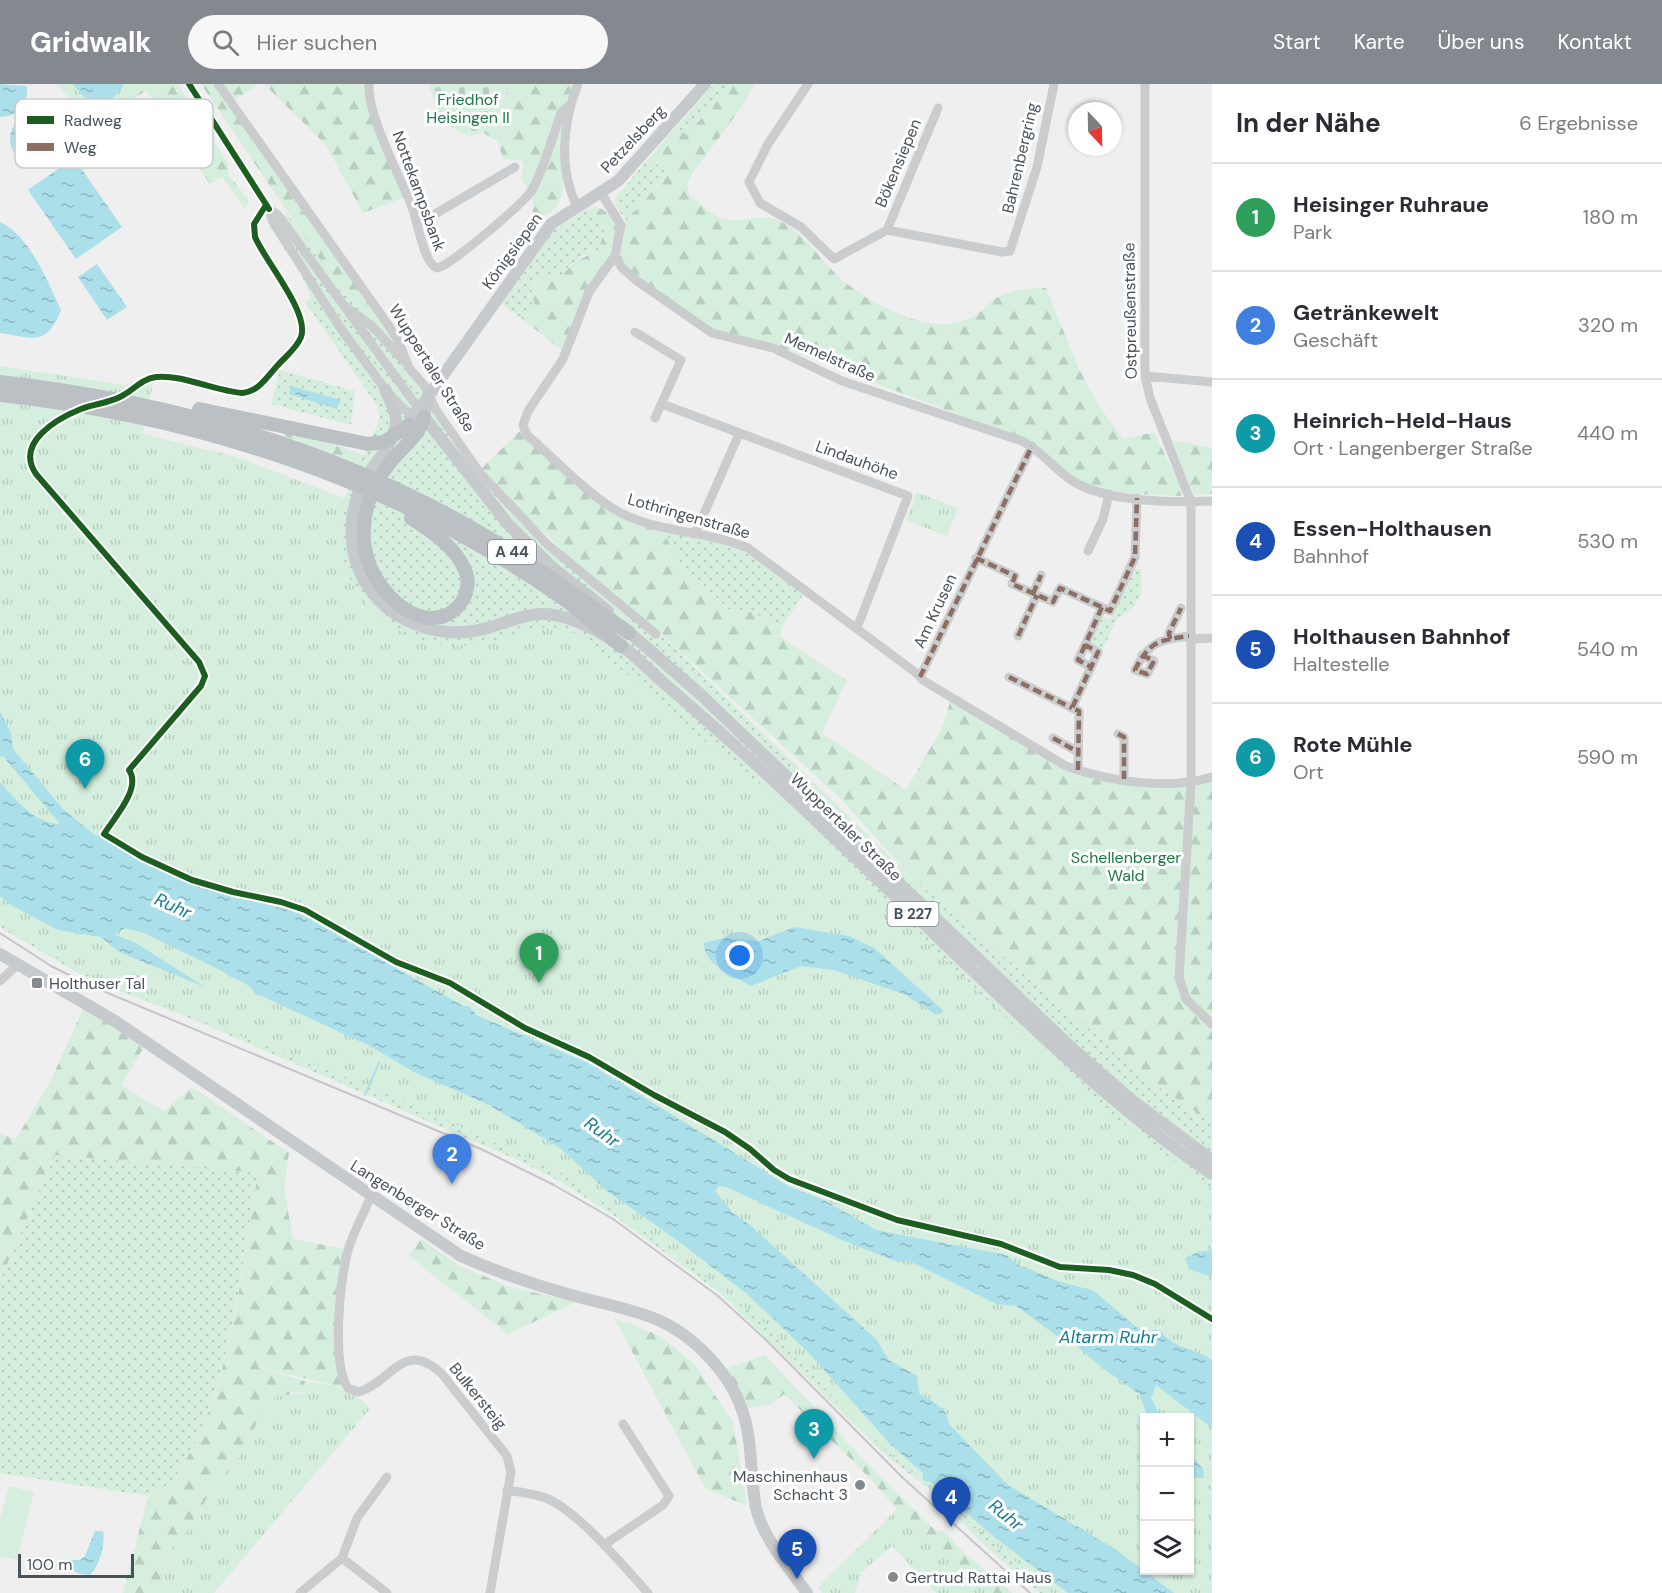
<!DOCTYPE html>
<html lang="de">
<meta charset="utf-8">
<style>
body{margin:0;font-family:"DM Sans",sans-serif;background:#f7f7f7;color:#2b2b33}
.controls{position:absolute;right:18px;bottom:18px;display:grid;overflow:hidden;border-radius:0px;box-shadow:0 2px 4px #0004}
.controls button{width:54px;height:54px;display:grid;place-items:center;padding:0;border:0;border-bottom:2px solid #e1e1e2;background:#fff;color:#2b2b33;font:30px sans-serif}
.compass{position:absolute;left:1068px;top:18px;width:54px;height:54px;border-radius:50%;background:#fff;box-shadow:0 2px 4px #0004;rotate:158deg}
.scale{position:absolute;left:18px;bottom:15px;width:116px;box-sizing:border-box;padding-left:6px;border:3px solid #48525b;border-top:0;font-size:16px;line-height:21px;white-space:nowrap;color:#48525b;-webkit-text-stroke:4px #fff;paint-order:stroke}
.you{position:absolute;left:740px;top:872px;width:21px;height:21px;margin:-15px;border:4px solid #fff;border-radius:50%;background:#1a73e8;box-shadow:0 0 0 9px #1a73e833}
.badge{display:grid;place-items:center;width:39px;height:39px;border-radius:50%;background:#83898f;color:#fff;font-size:20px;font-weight:700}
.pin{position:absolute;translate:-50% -50px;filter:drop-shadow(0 2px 3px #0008)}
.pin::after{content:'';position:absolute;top:32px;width:21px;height:18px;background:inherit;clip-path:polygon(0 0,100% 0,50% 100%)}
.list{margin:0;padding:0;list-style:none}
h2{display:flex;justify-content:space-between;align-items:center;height:78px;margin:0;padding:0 24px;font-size:26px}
h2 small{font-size:20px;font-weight:400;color:#7c7c81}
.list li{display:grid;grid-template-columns:39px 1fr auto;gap:18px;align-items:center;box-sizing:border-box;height:108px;padding:0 24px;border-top:2px solid #e1e1e2}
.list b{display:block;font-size:22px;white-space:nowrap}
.list p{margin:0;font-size:20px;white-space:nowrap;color:#7c7c81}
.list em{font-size:20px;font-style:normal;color:#7c7c81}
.icon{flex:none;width:33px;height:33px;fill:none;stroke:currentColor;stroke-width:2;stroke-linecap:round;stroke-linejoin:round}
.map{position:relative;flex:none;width:1212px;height:1509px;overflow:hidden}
header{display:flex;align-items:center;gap:36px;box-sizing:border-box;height:84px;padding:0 30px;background:#83898f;color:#fff}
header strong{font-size:28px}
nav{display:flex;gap:33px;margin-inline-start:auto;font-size:21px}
.search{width:420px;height:54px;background:#f7f7f7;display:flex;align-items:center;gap:15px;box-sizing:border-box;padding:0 21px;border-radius:33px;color:#7c7c81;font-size:22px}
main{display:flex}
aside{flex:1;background:#fff}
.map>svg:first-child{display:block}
.grass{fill:url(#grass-dots)}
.forest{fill:url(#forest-firs)}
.cemetery{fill:url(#cemetery-stones)}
.park{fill:url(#park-tufts);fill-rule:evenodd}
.garden{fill:#d5eedd}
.water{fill:url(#water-ripples)}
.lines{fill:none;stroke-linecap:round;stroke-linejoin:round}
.stream{stroke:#abdfe9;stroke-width:2}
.minor{stroke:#caccce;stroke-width:9}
.major{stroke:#c6cacc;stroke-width:12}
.highway{stroke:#bbc0c4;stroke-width:14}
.rail{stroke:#c5c6c8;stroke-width:2}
.quiet{stroke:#8d6e63;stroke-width:4.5;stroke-dasharray:9 4.5;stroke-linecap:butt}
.cycleway-casing{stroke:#fff;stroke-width:10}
.cycleway{stroke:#1b5e20;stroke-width:6}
.poi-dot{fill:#83898f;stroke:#fff;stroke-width:2}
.labels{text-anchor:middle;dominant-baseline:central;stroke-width:6;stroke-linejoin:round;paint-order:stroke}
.shield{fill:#fff;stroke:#7f868c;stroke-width:1.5}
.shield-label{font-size:15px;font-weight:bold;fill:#48525b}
.park-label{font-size:16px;fill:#1c7947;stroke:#fff}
.street-label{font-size:16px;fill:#48525b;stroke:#fff}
.poi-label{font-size:16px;fill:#48525b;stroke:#fff;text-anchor:start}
.water-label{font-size:18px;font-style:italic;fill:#137d94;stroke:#fff}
.key{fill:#fff;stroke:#c8cbce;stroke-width:1.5}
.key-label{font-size:16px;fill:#48525b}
</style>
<header>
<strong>Gridwalk</strong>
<div class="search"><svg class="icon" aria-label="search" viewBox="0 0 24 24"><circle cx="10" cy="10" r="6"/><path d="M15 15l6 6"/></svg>Hier suchen</div>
<nav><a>Start</a><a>Karte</a><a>Über uns</a><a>Kontakt</a></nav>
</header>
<main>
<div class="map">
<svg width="1212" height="1509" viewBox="0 0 1212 1509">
<defs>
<pattern id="grass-dots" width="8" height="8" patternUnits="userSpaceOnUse" patternTransform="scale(1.5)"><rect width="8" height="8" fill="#d5eedd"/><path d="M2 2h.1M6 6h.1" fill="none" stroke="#b8cec0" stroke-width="1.8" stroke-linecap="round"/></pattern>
<pattern id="forest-firs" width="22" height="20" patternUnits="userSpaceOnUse" patternTransform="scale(1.5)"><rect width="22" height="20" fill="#d5eedd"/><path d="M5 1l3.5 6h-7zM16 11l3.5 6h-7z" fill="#b8cec0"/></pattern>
<pattern id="cemetery-stones" width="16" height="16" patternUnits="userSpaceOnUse" patternTransform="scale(1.5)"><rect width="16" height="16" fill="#d5eedd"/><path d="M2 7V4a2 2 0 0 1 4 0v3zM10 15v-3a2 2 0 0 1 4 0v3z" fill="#b8cec0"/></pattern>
<pattern id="park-tufts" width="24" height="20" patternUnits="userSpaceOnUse" patternTransform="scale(1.5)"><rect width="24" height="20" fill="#d5eedd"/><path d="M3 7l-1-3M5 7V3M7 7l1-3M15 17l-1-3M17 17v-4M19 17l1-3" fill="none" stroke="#b8cec0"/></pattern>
<pattern id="water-ripples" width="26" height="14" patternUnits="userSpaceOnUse" patternTransform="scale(1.5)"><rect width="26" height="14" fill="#abdfe9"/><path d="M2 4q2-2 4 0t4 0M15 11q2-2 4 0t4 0" fill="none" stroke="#8db7c0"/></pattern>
</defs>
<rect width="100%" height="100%" fill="#f0efef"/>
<path class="grass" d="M714 0H731L687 52 676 43Z
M649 74 668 89 626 137 615 120V114Z
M591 123 589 126 602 134 606 144 598 166 593 170 583 171 568 183 561 193 538 195 533 200 535 223 531 230 523 231 521 234 502 220 554 146Z
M287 129 331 192 374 239 510 425 672 561 909 791 1153 999 1212 1039V1107L460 566C447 564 432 564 419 560 359 543 330 475 344 417 351 388 371 362 380 333L376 320 305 218 311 214 301 190 269 142Z
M280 286 355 307 351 341 271 320Z
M659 442 747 466 806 506 783 541 748 527 728 525 680 479Z
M1136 480V485H1141L1142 508 1134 523 1117 535 1102 567 1089 561 1103 532 1110 535Z
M0 832 247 898 681 1159 1056 1509H1040L986 1463 927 1403 884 1370 720 1209 616 1133 559 1097 520 1077 180 930 92 897 4 846 0 842Z
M55 1071 258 1088C241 1180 230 1319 174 1394 169 1402 156 1407 148 1412L0 1389V1196Z"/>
<path class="forest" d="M58 0H178L229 81 228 90 249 117 245 125 222 93 210 100 146 6 116 30 92 32 78 26Z
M201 0H259L229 20 385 232 399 266 331 192Z
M264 0H367L405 113 363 129 326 61Z
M512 0H576C572 12 564 27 562 40 559 70 577 123 539 134L533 131 532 111 521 95 524 81 521 76 503 75 498 58 482 48Z
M731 0H755L741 24 691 91 687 101 689 110C699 118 710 131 722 135 742 140 761 128 780 137 806 150 819 175 839 193 862 214 910 241 942 240 953 240 972 236 980 228 987 223 990 217 998 213 1013 205 1029 204 1046 204L1078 283 1098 321 1123 355 1154 348 1182 406 1181 412 1137 410 1098 405 1069 391 1023 355 785 265 705 242 629 188 620 174 626 137 668 90 649 74 676 43 687 51Z
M595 122 608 128 617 143 610 172 563 267 521 234 523 231 531 230 535 223 531 204 539 195 561 193 573 179 598 166 606 144 602 134 592 130 589 126Z
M523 344 612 426 659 442 681 479 727 525 748 527 783 541 780 553 847 596 822 649 906 706 942 644 951 615 1065 683 1165 701 1212 695V1039L1153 999 909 791 843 717 661 550 572 476 547 451 523 434 480 386Z
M284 347 341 362 364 371 359 380 282 351Z
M1172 356 1212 364V410L1194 411Z
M83 925 98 932 144 963 121 1001 164 1027 192 1003 289 1069 284 1104 293 1155 345 1165 339 1192 345 1304 253 1282 305 1297 304 1308H292L257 1339 240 1372 218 1396 190 1443 160 1479 166 1509H123L148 1413C156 1407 169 1402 174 1394 230 1320 242 1180 258 1089L55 1071 0 1196V1050L16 1055 51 996Z
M421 1155 458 1181 510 1203 576 1218 508 1250 409 1172Z
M614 1234 661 1252 694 1280 733 1338 747 1422 705 1404Z
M765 1271 864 1376 936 1447H944L960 1465 1013 1509H990L910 1439 859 1383 784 1310 771 1320 745 1325 721 1286Z"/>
<path class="cemetery" d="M429 0H511L481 48 471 52C445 46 434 24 429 0Z"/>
<path class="park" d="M58 0H151C110 30 100 59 58 0Z
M0 282 125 301 155 289 143 350 237 373 347 415C337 445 340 480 357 507 389 556 442 571 497 556 533 546 548 534 584 554L726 675 764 703 1057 982 1118 1036 1212 1105V1509H1052L867 1350 765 1239 668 1164 563 1090 393 1012 93 894 0 840ZM1144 1334H1190V1486H1144Z
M917 408 958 424 947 452 906 436Z
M305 1297C335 1302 350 1301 370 1325L214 1509H166L160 1479 190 1443 218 1396 240 1372 257 1339 275 1313 304 1308Z
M897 1425 990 1509H936L892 1462 861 1489 855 1509H822L818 1503Z"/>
<path class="garden" d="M9 1402 34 1408 17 1476 0 1472V1437Z"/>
<path class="water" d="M0 0 27 2V11L19 26 12 31 0 33Z
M73 0H124C108 27 91 25 73 0Z
M10 55a25 25 0 1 1 50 0a25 25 0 1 1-50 0Z
M74 74 122 143 76 175 28 106Z
M0 138C31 153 47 197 61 226 46 263 34 254 0 249Z
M97 180 127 223 107 236 78 193Z
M291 302 341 316 337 325 289 310Z
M0 627 11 649 13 665 63 725 95 751 106 753 107 758 200 803 297 828 463 922H469L476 931 588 979 790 1103 824 1116 876 1146 1006 1171 1019 1181 1058 1197 1094 1207 1140 1246 1148 1249 1154 1245 1161 1247C1173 1265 1195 1264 1212 1276V1344L1156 1301 1151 1314 1161 1333H1148L1139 1310 1095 1278 1069 1255 1057 1252 1016 1222 997 1220 909 1177 898 1178 842 1156 726 1103 719 1102 715 1107 733 1129 750 1141 877 1256 889 1276 917 1292 919 1309C932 1318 947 1322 949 1340L1008 1401 1115 1465 1174 1509H1068L1060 1503 993 1452 932 1399 923 1396V1389L891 1361 808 1268 747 1210 681 1159 607 1107 560 1064 489 1021 414 988 368 961 255 909C244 894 235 898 224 888L144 849 125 844 114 850 136 859 205 903 119 868 101 853 58 846 9 820 0 812V698C15 715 35 740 60 740L3 672 0 673Z
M794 843 849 852 874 864 944 927 936 931 906 911 834 886 801 882 751 902C734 892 703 881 704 859L724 854 759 857Z
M1212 1166V1193L1189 1185 1185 1174 1198 1168Z
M1190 1370 1203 1385 1204 1394H1190Z
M95 1447H103C106 1458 99 1484 90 1491L80 1490 65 1483 66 1476H80L85 1472Z"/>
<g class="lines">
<path class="stream" d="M365 1011 379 979"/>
<path class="minor" d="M189 0 269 125 277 130 294 153 421 328
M218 0 387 239 399 258 409 284 424 301 436 326 480 389 547 460 656 550
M369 0C367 32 401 93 413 126 418 140 424 180 437 184 449 183 525 118 532 106 545 82 552 54 561 29L569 22
M808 0 768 60 749 98 760 119 801 143 834 175 887 146 1002 168 1010 167 1037 83 1054 0
M1145 0V292L1150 314 1191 418V699L1179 893 1186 915 1212 940
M601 109 621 141 615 172 622 184 637 197 712 249 773 264 842 297 1022 357C1042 367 1055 386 1074 398 1108 418 1173 419 1212 417
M577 122C558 85 563 37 578 0
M269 125 272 136 339 242 385 305 404 326 419 332
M418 140 515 83
M887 146 938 24
M615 172 589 208 563 275 528 327 523 341 527 351C554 374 592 415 623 430 662 449 709 447 748 464L915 588 924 597 1066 682C1111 698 1167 706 1212 693
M346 223 372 242 404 277
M635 248 681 276 655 334
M1145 292 1212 298
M662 320 908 412 857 544
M696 448 739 350
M1088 467 1103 435 1109 410
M976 474 1015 492 1012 500 1053 518 1060 504 1110 527 1135 473 1137 414
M1033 510 1041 491
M1018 552 1037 511
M1170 555 1169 549 1181 524
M1189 555 1212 554
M1085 561 1078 576 1091 583
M1142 571 1154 577 1147 590 1135 586C1149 557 1160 556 1189 552
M920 593 1032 362
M1009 593 1072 624
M1118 650 1124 653V695
M1053 654 1078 668
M1078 686 1079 627 1072 624 1098 568 1085 561 1102 523
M0 897 17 881
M371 1112C364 1129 355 1145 349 1163 340 1191 331 1279 348 1304L359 1308C392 1298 403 1254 442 1290L507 1372 511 1388 490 1509
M507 1406C521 1408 536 1410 548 1415 580 1429 624 1483 648 1509
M604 1461 663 1421 669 1412 623 1340
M342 1474 387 1509
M300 1509 342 1474 357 1434 387 1393"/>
<path class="major" d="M385 305C389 314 395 325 396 335 396 356 382 370 371 386 345 422 345 472 371 507 397 542 446 556 487 544 506 539 523 530 543 530 569 530 599 547 620 561 634 570 647 584 659 595 690 621 721 649 751 676 826 744 898 815 971 885 1048 958 1124 1031 1212 1090
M428 313 424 333 508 440 553 484 608 527
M402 349 551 140 618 97 705 0
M622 542 700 610 1073 965 1133 1017 1212 1076
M0 870 115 937 461 1172C495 1187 528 1199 564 1209 594 1218 626 1223 656 1235 694 1251 731 1290 743 1329 753 1359 750 1393 756 1424 763 1454 789 1484 807 1509"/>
<path class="highway" d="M0 298C158 316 314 358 454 434 516 468 572 508 629 549
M0 311C200 333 395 397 561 513 582 528 601 546 621 562
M199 325 368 360 384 358 409 341
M411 434C431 448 454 461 464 484 476 507 456 536 430 534 411 533 393 518 382 503 353 465 361 415 389 380 401 364 419 353 424 333"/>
<path class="rail" d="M0 849 51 882 91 902 481 1065 554 1101 613 1135 718 1212 764 1254 903 1394 1030 1509"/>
<path class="quiet" d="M976 474 1015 492 1012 500 1053 518 1060 504 1110 527 1135 473 1137 414
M1033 510 1041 491
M1018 552 1037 511
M1170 555 1169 549 1181 524
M1085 561 1078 576 1091 583
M1142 571 1154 577 1147 590 1135 586C1149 557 1160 556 1189 552
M920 593 1032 362
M1009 593 1072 624
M1118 650 1124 653V695
M1053 654 1078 668
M1078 686 1079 627 1072 624 1098 568 1085 561 1102 523"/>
<g class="cycleway-casing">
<path id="cycleway" d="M189 0 269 125
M266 121 254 140 255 153C265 177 310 229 301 253 297 264 285 273 277 282 267 293 258 308 242 309 215 307 181 290 156 293 141 295 133 307 120 313 108 319 94 320 81 325 56 335 15 359 36 390L199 578 205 592 201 602 129 686C142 704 114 734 104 750L142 773 192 796 233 808 281 818 305 826 396 878 450 899 525 944 589 973 654 1011 725 1048 750 1065 774 1086 789 1095 897 1136 1001 1160 1060 1183 1109 1186 1133 1191 1155 1200 1212 1235"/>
</g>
<use href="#cycleway" class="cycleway"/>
</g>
<g class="poi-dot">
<rect x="31" y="893" width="12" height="12" rx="3"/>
<circle cx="860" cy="1401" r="6"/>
<circle cx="893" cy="1493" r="6"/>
</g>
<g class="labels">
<g class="shield">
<rect x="488" y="456" width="48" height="24" rx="4.5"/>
<rect x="887.5" y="818" width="51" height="24" rx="4.5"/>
</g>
<g class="shield-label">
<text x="512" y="468">A 44</text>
<text x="913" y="830">B 227</text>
</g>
<g class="park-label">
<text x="468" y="15">Friedhof<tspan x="468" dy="18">Heisingen II</tspan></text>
<text x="1126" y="773">Schellenberger<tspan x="1126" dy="18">Wald</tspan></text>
</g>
<g class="street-label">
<text transform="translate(633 55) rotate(-47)">Petzelsberg</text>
<text transform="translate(1020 74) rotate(-77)">Bahrenbergring</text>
<text transform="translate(898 79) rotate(-67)">Bökensiepen</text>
<text transform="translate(419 107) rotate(70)">Nottekampsbank</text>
<text transform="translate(512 167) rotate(-54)">Königsiepen</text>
<text transform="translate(1130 227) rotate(-91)">Ostpreußenstraße</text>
<text transform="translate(830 273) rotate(24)">Memelstraße</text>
<text transform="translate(432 284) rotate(58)">Wuppertaler Straße</text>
<text transform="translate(857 376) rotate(20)">Lindauhöhe</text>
<text transform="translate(689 432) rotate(16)">Lothringenstraße</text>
<text transform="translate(935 527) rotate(-65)">Am Krusen</text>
<text transform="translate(846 743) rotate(44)">Wuppertaler Straße</text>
<text transform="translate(418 1121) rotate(32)">Langenberger Straße</text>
<text transform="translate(478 1312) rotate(51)">Bulkersteig</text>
</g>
<g class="poi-label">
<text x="49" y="899">Holthuser Tal</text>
<text x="848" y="1392" text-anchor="end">Maschinenhaus<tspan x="848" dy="18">Schacht 3</tspan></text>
<text x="905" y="1493">Gertrud Rattai Haus</text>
</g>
<g class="water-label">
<text transform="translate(173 822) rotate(24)">Ruhr</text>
<text transform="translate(602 1048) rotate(36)">Ruhr</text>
<text x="1108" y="1253">Altarm Ruhr</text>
<text transform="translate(1006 1431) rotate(39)">Ruhr</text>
</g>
</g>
<rect x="15" y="15" width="198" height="69" rx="9" class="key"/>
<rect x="27" y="32" width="27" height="8" fill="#1b5e20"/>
<rect x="27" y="59" width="27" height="8" fill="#8d6e63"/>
<g class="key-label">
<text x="64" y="42">Radweg</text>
<text x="64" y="69">Weg</text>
</g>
</svg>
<div class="controls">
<button>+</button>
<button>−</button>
<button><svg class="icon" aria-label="layers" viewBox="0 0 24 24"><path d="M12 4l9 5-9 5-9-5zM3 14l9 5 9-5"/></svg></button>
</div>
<svg class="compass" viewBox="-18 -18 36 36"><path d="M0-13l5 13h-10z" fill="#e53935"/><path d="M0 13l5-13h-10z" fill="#7c7c81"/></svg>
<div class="scale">100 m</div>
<div class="you"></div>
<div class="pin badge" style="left:539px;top:899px;background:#2e9e5b">1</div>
<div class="pin badge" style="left:452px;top:1100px;background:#3f7fe0">2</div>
<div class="pin badge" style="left:814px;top:1375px;background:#0f9aa8">3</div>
<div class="pin badge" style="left:951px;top:1443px;background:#1a4fb4">4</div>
<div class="pin badge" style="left:797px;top:1495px;background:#1a4fb4">5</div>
<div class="pin badge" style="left:85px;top:705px;background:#0f9aa8">6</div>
</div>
<aside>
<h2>In der Nähe<small>6 Ergebnisse</small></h2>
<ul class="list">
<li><span class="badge" style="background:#2e9e5b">1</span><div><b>Heisinger Ruhraue</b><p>Park</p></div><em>180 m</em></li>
<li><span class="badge" style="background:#3f7fe0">2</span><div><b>Getränkewelt</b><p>Geschäft</p></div><em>320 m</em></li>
<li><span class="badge" style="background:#0f9aa8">3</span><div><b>Heinrich-Held-Haus</b><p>Ort · Langenberger Straße</p></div><em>440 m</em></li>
<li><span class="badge" style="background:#1a4fb4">4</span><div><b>Essen-Holthausen</b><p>Bahnhof</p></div><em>530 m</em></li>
<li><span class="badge" style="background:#1a4fb4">5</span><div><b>Holthausen Bahnhof</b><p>Haltestelle</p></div><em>540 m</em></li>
<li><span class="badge" style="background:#0f9aa8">6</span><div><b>Rote Mühle</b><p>Ort</p></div><em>590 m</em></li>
</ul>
</aside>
</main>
